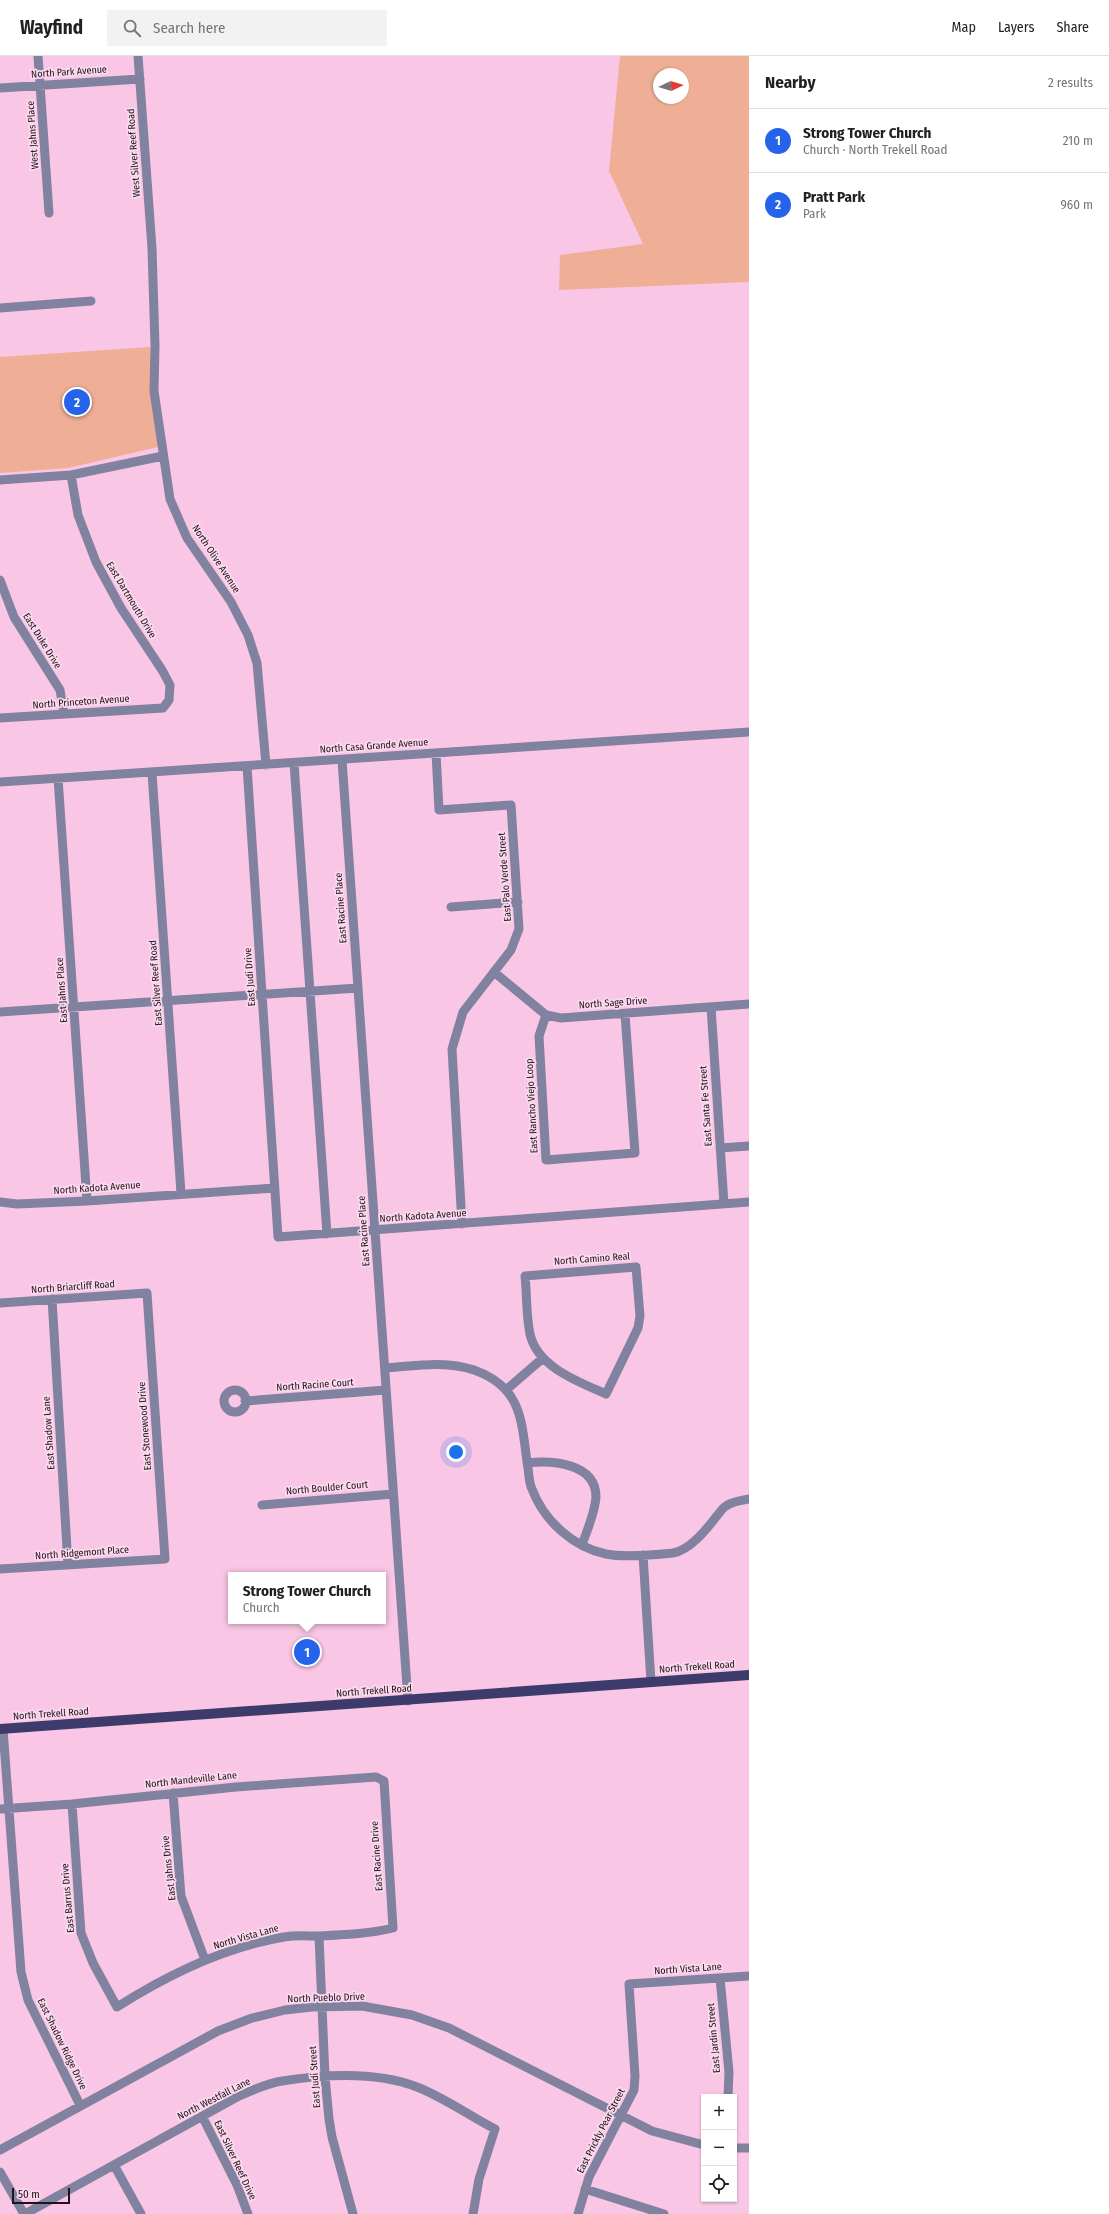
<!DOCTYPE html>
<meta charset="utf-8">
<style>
body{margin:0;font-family:"Fira Sans Condensed",sans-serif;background:#f2f2f2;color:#202124}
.controls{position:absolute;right:12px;bottom:12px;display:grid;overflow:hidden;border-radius:0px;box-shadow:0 1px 3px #0004}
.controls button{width:36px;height:36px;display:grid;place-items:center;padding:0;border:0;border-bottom:1px solid #e0e0e0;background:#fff;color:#202124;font:20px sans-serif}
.compass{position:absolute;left:653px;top:12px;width:36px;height:36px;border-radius:50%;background:#fff;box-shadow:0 1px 3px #0004;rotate:86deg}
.scale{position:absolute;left:12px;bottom:10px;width:58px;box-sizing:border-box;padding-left:4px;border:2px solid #23111c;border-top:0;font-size:11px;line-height:14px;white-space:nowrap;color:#23111c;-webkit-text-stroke:3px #fadaed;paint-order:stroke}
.you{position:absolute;left:456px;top:1396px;width:14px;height:14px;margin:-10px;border:3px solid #fff;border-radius:50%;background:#1a73e8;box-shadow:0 0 0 6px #1a73e833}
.badge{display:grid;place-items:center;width:26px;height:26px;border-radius:50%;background:#2563eb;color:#fff;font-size:13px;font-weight:700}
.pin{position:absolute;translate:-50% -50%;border:2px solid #fff;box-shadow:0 1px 4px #0006}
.popup{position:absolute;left:228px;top:1516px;width:158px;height:52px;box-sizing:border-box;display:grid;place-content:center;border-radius:0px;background:#fff;filter:drop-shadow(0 1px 3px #0005);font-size:13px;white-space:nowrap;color:#757577}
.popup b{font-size:15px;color:#202124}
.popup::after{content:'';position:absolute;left:50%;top:100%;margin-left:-8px;border:8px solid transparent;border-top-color:#fff}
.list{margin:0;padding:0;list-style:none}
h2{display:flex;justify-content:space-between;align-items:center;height:52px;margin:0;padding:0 16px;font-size:17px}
h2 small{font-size:13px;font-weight:400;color:#757577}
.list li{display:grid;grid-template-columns:26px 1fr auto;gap:12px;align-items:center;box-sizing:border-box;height:64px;padding:0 16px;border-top:1px solid #e0e0e0}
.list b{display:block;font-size:15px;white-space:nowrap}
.list p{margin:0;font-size:13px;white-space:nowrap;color:#757577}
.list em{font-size:13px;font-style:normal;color:#757577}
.icon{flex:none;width:22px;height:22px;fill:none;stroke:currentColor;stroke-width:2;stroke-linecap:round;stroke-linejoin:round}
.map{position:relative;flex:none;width:749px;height:2158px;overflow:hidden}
header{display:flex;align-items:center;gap:24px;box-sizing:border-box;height:56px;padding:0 20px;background:#fff;border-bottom:1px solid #e0e0e0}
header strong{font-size:19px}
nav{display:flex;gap:22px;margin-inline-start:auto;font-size:14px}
.search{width:280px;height:36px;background:#f2f2f2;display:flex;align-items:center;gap:10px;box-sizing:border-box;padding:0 14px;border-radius:0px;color:#757577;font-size:15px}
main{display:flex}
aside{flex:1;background:#fff}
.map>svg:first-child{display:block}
.green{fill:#efaf96;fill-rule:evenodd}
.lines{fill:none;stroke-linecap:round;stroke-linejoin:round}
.minor{stroke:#80829f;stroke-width:9}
.major{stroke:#3c3b6c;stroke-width:10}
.labels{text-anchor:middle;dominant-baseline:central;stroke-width:3.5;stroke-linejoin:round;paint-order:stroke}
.street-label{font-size:10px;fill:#23111c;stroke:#fadaed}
</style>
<header>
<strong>Wayfind</strong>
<div class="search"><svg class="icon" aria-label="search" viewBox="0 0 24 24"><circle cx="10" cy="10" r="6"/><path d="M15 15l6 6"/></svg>Search here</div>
<nav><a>Map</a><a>Layers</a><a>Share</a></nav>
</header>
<main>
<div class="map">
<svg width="749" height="2158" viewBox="0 0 749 2158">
<rect width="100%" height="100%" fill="#fac6e5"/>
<path class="green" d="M620 0H749V226L559 234 560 199 643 188 609 115ZM659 18H683V42H659Z
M150 291 158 391 68 412 0 417V301Z"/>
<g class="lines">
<path class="minor" d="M38 0 49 157
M138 0 152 192 155 289 154 335 170 443 187 482 231 546 248 579 257 607 266 709
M0 32 140 23
M0 252 91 245
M0 424 71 419 163 400
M0 524 14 561 60 634 64 657
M0 662 163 652 169 644 170 629 162 614 121 552 96 506 78 459 71 419
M436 697 439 754 511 749 519 873 511 894 463 956 452 993 462 1168
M342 704 408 1645
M294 707 327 1178
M247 710 278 1181 749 1146
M152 717 181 1137
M58 722 87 1145
M0 726 749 676
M451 851 518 846
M494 916 546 959 561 962 749 948
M711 951 724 1148
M0 956 358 932
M546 959 539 980 546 1104 635 1097 625 958
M720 1092 749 1090
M0 1146 17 1148 87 1145 274 1132
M636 1211 640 1260 638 1272 606 1338C579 1326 537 1311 530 1278 526 1259 527 1238 525 1220Z
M52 1243 68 1509
M0 1247 147 1237 165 1503 0 1513
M385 1312C414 1310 445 1304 474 1314 525 1332 521 1369 528 1412 529 1419 529 1427 532 1433 544 1465 573 1491 606 1498 625 1502 654 1499 673 1497 690 1494 706 1474 716 1461 719 1458 722 1452 726 1450 732 1446 742 1444 749 1443
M506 1334 543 1302
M224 1345a11 11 0 1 1 22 0a11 11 0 1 1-22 0Z
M245 1345 386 1334
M527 1407C552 1404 596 1407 596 1441 595 1457 587 1474 582 1489
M262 1449 393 1438
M643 1499 651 1626
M3 1673 21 1916 28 1944 80 2049
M173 1737 181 1840 205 1904
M0 1753 72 1748 236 1731 376 1721 384 1725 393 1872C369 1878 342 1879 318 1880 307 1880 295 1879 284 1881 225 1891 167 1919 117 1951L93 1907 81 1877 72 1748
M319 1880 325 2021 329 2063 332 2081 353 2158
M720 1922 729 2016 728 2041
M202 2060 237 2129 248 2158
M734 2092H749
M0 2094 218 1975 252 1962 285 1954 312 1951 362 1950 412 1959 449 1972 652 2075 704 2089
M114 2109 141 2158
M0 2116 24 2158
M585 2133 664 2158
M25 2158 237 2041C251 2035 267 2027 282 2025 326 2018 376 2015 417 2031 443 2041 470 2060 495 2073L479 2123 473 2158
M578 2158 589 2121 634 2034 635 2020 629 1928 749 1920"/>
<path class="major" d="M0 1673 749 1619"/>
</g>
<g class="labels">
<g class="street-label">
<text transform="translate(69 16) rotate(-4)">North Park Avenue</text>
<text transform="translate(33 79) rotate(-94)">West Jahns Place</text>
<text transform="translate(134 97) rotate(-94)">West Silver Reef Road</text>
<text transform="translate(216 503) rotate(57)">North Olive Avenue</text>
<text transform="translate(131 544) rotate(59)">East Dartmouth Drive</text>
<text transform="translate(42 585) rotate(58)">East Duke Drive</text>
<text transform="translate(81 646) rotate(-4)">North Princeton Avenue</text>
<text transform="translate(374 690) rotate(-4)">North Casa Grande Avenue</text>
<text transform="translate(505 821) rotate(-94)">East Palo Verde Street</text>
<text transform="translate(341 852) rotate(-94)">East Racine Place</text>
<text transform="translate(250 921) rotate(-94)">East Judi Drive</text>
<text transform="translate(156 927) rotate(-94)">East Silver Reef Road</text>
<text transform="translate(62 934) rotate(-94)">East Jahns Place</text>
<text transform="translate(613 947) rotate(-4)">North Sage Drive</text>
<text transform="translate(532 1050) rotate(-93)">East Rancho Viejo Loop</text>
<text transform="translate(706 1050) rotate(-94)">East Santa Fe Street</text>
<text transform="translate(97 1132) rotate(-4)">North Kadota Avenue</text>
<text transform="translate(423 1160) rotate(-4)">North Kadota Avenue</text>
<text transform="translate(364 1175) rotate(-94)">East Racine Place</text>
<text transform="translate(592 1203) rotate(-4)">North Camino Real</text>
<text transform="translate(73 1231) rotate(-4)">North Briarcliff Road</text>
<text transform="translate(315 1329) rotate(-4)">North Racine Court</text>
<text transform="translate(145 1370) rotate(-94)">East Stonewood Drive</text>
<text transform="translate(49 1377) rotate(-94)">East Shadow Lane</text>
<text transform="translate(327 1432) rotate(-5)">North Boulder Court</text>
<text transform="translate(82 1497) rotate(-4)">North Ridgemont Place</text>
<text transform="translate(697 1611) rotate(-4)">North Trekell Road</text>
<text transform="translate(374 1635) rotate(-4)">North Trekell Road</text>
<text transform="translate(51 1658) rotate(-4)">North Trekell Road</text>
<text transform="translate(191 1724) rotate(-6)">North Mandeville Lane</text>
<text transform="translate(377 1800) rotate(-94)">East Racine Drive</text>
<text transform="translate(169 1812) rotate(-96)">East Jahns Drive</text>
<text transform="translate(68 1842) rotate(-95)">East Barrus Drive</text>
<text transform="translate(246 1881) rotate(-16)">North Vista Lane</text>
<text transform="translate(688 1913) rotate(-4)">North Vista Lane</text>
<text transform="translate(326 1942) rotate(-2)">North Pueblo Drive</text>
<text transform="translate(714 1982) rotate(-95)">East Jardin Street</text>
<text transform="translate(62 1988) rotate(64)">East Shadow Ridge Drive</text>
<text transform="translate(315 2021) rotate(-94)">East Judi Street</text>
<text transform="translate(214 2043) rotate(-27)">North Westfall Lane</text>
<text transform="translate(601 2075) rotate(-63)">East Prickly Pear Street</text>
<text transform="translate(235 2104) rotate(65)">East Silver Reef Drive</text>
</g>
</g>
</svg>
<div class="controls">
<button>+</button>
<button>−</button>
<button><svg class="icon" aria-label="locate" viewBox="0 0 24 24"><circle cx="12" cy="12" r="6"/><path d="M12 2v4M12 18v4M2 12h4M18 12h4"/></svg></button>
</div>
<svg class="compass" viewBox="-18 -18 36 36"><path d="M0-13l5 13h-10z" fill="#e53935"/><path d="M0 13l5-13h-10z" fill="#757577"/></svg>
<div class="scale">50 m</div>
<div class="you"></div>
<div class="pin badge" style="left:307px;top:1596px">1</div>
<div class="popup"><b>Strong Tower Church</b>Church</div>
<div class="pin badge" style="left:77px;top:346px">2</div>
</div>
<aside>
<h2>Nearby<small>2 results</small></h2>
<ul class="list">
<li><span class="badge">1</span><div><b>Strong Tower Church</b><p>Church · North Trekell Road</p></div><em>210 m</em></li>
<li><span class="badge">2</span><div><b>Pratt Park</b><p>Park</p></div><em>960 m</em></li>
</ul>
</aside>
</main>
